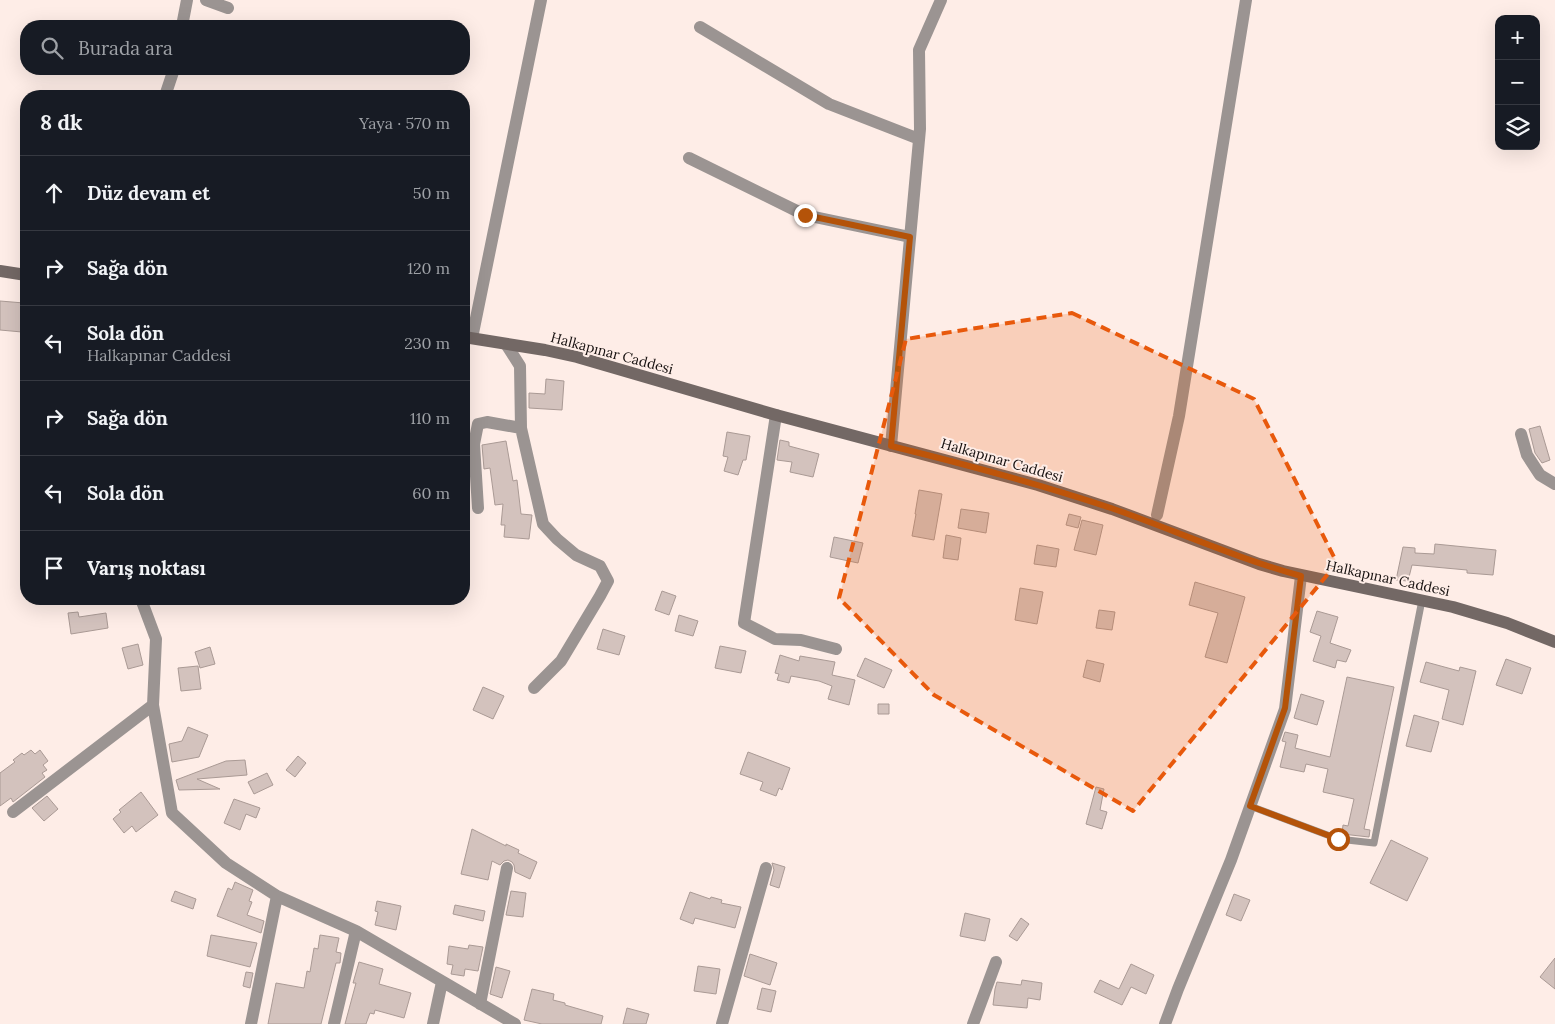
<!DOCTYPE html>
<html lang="tr">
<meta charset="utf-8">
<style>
body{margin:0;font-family:Lora,serif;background:#242831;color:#f1f3f6}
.controls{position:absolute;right:15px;top:15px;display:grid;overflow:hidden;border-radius:10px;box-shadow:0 5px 20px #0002}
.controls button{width:45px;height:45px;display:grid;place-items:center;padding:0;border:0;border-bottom:1px solid #363941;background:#171b24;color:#f1f3f6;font:25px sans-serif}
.stop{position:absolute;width:15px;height:15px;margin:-11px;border:4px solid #b45309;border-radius:50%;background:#fff}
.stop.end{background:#b45309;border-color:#fff;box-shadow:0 1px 5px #0008}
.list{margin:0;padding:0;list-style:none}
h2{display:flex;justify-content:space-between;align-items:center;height:65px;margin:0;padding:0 20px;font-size:21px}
h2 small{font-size:16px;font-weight:400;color:#9ea1a6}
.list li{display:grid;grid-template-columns:32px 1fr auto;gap:15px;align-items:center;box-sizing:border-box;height:75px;padding:0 20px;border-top:1px solid #363941}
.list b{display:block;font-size:19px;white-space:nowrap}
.list p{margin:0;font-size:16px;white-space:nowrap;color:#9ea1a6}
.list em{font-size:16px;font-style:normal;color:#9ea1a6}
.icon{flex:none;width:28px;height:28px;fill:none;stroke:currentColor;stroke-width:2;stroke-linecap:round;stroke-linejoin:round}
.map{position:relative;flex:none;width:1555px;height:1024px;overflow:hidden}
.search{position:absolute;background:#171b24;box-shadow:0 5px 20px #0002;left:20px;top:20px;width:450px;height:55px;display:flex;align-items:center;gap:12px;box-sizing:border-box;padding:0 18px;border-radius:20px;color:#9ea1a6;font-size:19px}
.panel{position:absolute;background:#171b24;box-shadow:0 5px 20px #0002;left:20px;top:90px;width:450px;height:515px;border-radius:20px}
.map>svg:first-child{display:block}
.building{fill:#d3c2bd;stroke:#aa9a95}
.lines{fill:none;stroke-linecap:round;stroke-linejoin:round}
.service{stroke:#9b9492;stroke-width:7}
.minor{stroke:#9b9492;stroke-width:12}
.secondary{stroke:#736865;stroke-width:12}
.route{stroke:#b45309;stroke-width:6}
.marked{fill:#e8590c;fill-opacity:0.2;stroke:#e8590c;stroke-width:4;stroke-dasharray:10 6;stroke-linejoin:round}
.labels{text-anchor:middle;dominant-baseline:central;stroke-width:4;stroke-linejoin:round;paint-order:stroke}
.street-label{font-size:14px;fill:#16100f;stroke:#feede7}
</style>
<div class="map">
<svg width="1555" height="1024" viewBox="0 0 1555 1024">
<rect width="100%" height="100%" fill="#feede7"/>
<path class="building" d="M0 301 24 303 22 332 0 330Z
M546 379 564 381 562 410 529 408V393L545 394Z
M1540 426 1550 460 1542 463 1535 453 1529 429Z
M727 432 750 436 746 460H743L738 475 724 471 728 457 723 456Z
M780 440 789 442V446L819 454 813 477 790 472 792 462 777 460Z
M506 441 513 481 517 480 521 514 532 515 529 539 504 537 505 525H501L503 504 495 505 490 468 484 469 482 445Z
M919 490 942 494 934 540 912 536 916 514H915Z
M961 509 989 513 986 533 958 528Z
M1069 514 1081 517 1078 528 1066 525Z
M1082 520 1103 525 1096 555 1074 550Z
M946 535 961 538 958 560 943 558Z
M834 537 863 543 858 563 830 557Z
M1435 544 1496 550 1493 575 1467 573V570L1412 565 1408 581 1396 580 1403 547 1415 548V553L1434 554Z
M1037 545 1059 549 1056 567 1034 564Z
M1195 582 1245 597 1227 663 1205 657 1218 613 1189 605Z
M1020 588 1043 592 1037 624 1015 620Z
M662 591 676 596 669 615 655 610Z
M1099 610 1115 612 1112 630 1096 628Z
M1317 611 1338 617 1330 643 1351 650 1346 662 1337 660 1335 668 1313 661 1321 636 1310 632Z
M78 612 79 617 106 613 108 628 71 634 68 613Z
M679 615 698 621 693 636 675 631Z
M603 629 625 636 619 655 597 649Z
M138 644 143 665 128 669 122 648Z
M720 646 746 651 741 673 715 668Z
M210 647 215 664 200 668 195 652Z
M780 655 799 661 800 656 835 662 832 675 855 680 849 705 828 699 832 686 819 681 791 676 789 683 777 680 779 674 775 673Z
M865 658 892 670 884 688 857 676Z
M1506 659 1531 668 1522 694 1496 685Z
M1087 660 1104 664 1100 682 1083 677Z
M1426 662 1459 671 1460 667 1476 671 1463 725 1442 719 1449 690 1420 682Z
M198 666 201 689 181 691 178 668Z
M1347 677 1394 687 1364 829 1370 830 1369 837 1342 834 1343 825 1348 826 1354 799 1323 792 1328 769 1306 764 1304 772 1280 767 1286 742 1282 741 1285 732 1298 735 1295 748 1330 757Z
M483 687 504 696 493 719 473 710Z
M1301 694 1324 701 1317 725 1294 718Z
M878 704H889V714H878Z
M1414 715 1439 722 1431 752 1406 746Z
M188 727 208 735 199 757 172 762 169 744 182 741Z
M31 750 35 754 40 750 48 761 43 765 47 770 42 773 45 777 13 802 11 798 0 806V773L15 762 13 760 22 753 24 755Z
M748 752 790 768 782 790 779 788 776 796 760 790 763 782 740 774Z
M298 756 306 763 295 777 286 770Z
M245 760 247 775 197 779 220 789 179 790 176 780 226 761Z
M267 773 273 785 254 794 248 782Z
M1096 787 1104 789 1100 810 1107 812 1102 829 1086 824Z
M141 792 158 815 136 832 132 826 124 833 113 819 121 812 119 810Z
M47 796 58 809 44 821 32 808Z
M234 799 260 808 256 818 246 814 240 830 224 823Z
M472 829 506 846V844L519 850 518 853 537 862 530 879 515 872 514 865 512 862 508 860 504 861 500 865 492 861 488 880 461 874Z
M1391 840 1428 858 1407 901 1370 883Z
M772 863 785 867 779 888 770 885 774 870Z
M235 882 253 890 249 901 252 902 247 915 264 921 261 933 217 916 228 888 232 890Z
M175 891 196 899 193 909 171 901Z
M511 891 526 893 523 917 506 915Z
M690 892 710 899 711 897 722 900 721 903 741 907 735 928 695 918 693 924 680 919Z
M1234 894 1250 900 1241 921 1226 915Z
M377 901 401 906 396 930 375 925 378 912 375 911Z
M455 905 485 911 483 921 453 914Z
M965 913 990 919 985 941 960 936Z
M1021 918 1029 924 1017 941 1009 936Z
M211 935 257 943 250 967 207 956Z
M320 935 339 938 336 952 341 953 340 963H336L321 1024H268L276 983 304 988 307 971 310 972 314 948 318 949Z
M469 945 483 947 478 971 465 969 464 976 451 974 453 965 447 964 449 946 468 949Z
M750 954 777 963 770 985 744 976Z
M1555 958V989L1540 977Z
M359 962 383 969 379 984 411 993 404 1018 375 1010 374 1014 370 1013 366 1024H345L356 983H353Z
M1131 964 1154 975 1146 994 1131 987 1122 1005 1094 992 1100 980 1119 989Z
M698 966 720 969 716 994 694 991Z
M496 967 510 971 502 998 490 994Z
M246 972 253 973 250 988 243 986Z
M1022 980 1042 983 1040 1000 1028 998 1027 1008 993 1005 995 989 997 982 1021 985Z
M762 988 776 991 771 1012 757 1009Z
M532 989 554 994 553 1000 565 1003V1005L603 1016 601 1024H542L524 1020Z
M627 1008 649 1014 646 1024H623Z"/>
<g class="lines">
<path class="service" d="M1250 806 1338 839 1374 843 1422 600"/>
<path class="minor" d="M206 0 228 8
M182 26 187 0
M700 27 829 104 919 139
M165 96 174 69
M689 158 805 215 910 237
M472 338 541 0
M506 344 520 366 521 428 543 524 557 539 576 555 600 566 608 581 600 596 561 661 534 688
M776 415 744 623 775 639 801 640 836 649
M1521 434 1527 455 1540 475 1555 484
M891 446 920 129 919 50 941 0
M478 508 474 444 478 424 487 422 521 428
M1157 515 1179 416 1246 0
M141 599 156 639 153 705 172 813 226 863 277 896 356 931 515 1024
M13 812 153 705
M480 1004 507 868
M251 1024 277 896
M334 1024 356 931
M433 1024 442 982
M722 1024 766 868
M973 1024 996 962
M1165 1024 1178 989 1231 860 1285 709 1301 576"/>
<path class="secondary" d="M0 271 26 275
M464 337 545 350 577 357 776 415 1038 485 1112 509 1259 564 1283 571 1453 607 1507 623 1555 642"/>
</g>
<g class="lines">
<path class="route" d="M805 215 910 237 891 446C965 464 1038 484 1111 508 1174 530 1236 558 1301 576L1285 708 1250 806 1338 839"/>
</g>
<path class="marked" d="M1072 313 1254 399 1337 563 1133 811 934 695 839 598 906 339Z"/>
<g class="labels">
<g class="street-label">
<text transform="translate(612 353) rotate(15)">Halkapınar Caddesi</text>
<text transform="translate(1002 460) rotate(16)">Halkapınar Caddesi</text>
<text transform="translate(1388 578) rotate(12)">Halkapınar Caddesi</text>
</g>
</g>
</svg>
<div class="controls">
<button>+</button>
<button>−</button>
<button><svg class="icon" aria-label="layers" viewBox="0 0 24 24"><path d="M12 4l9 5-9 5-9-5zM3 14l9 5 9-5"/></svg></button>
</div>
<div class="stop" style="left:1338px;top:839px"></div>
<div class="stop end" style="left:805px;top:215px"></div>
<div class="search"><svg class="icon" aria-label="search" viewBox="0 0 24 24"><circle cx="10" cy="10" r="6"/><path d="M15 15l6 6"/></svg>Burada ara</div>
<section class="panel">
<h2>8 dk<small>Yaya · 570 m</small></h2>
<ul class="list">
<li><svg class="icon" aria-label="ahead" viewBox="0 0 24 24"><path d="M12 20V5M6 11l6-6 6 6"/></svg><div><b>Düz devam et</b></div><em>50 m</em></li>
<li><svg class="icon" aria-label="right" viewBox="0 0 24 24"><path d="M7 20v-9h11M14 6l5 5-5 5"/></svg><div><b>Sağa dön</b></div><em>120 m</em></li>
<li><svg class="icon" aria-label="left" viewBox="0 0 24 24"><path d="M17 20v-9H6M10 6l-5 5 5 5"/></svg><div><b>Sola dön</b><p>Halkapınar Caddesi</p></div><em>230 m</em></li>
<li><svg class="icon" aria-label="right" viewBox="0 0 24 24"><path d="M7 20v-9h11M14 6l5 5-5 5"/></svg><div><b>Sağa dön</b></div><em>110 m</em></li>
<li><svg class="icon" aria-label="left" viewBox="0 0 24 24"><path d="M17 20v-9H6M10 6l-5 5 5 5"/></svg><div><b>Sola dön</b></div><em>60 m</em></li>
<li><svg class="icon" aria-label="arrive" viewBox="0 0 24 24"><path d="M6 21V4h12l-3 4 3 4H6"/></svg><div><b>Varış noktası</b></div></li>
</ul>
</section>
</div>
